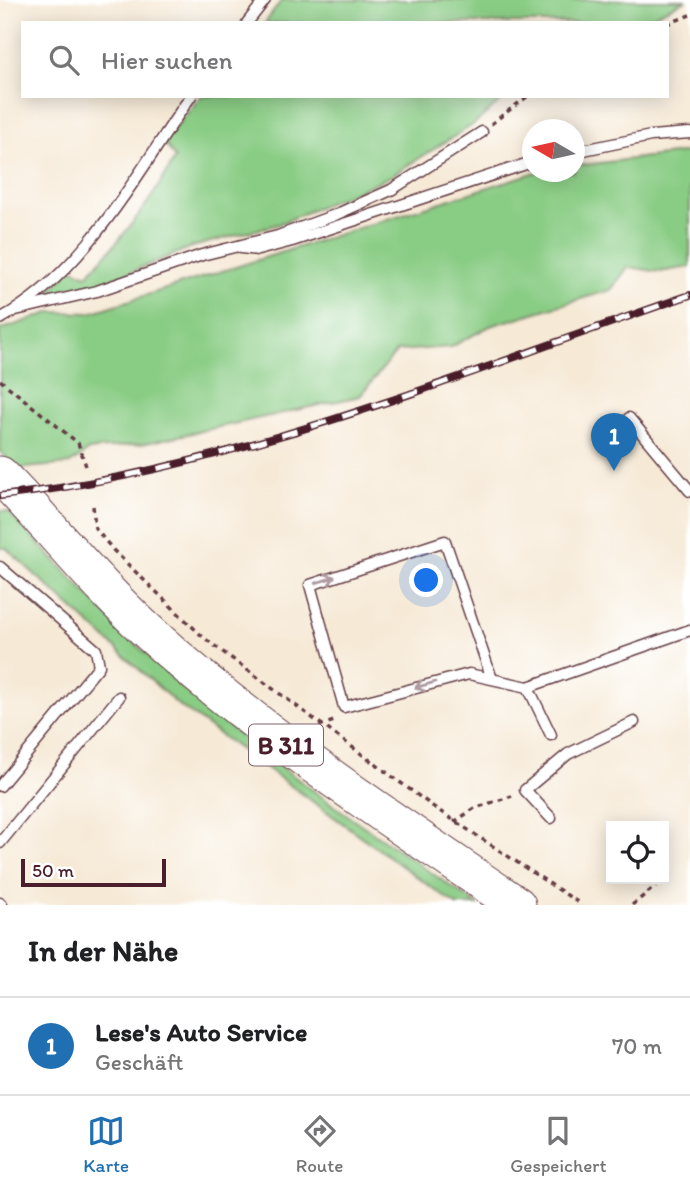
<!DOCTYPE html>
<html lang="de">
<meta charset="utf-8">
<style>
body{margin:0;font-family:Itim,sans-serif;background:#f2f2f2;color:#202124}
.controls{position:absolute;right:21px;bottom:21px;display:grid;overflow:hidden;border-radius:0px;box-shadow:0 4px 18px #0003}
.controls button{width:63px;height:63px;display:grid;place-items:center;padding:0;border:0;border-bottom:2px solid #e0e0e0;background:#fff;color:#202124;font:35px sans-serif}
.compass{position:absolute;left:522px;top:119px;width:63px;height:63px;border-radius:50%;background:#fff;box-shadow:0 4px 18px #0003;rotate:279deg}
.scale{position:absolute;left:21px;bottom:18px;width:145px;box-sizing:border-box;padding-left:7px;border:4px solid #4a1f2b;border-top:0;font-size:19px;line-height:24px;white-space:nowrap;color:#4a1f2b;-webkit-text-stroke:5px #fff;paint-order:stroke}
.you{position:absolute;left:427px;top:581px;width:24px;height:24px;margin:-18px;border:5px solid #fff;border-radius:50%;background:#1a73e8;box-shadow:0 0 0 10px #1a73e833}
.badge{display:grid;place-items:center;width:46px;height:46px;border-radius:50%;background:#1f6fb2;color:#fff;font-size:23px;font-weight:700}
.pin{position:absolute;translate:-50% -58px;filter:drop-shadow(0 2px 4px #0008)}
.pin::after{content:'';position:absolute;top:37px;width:24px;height:21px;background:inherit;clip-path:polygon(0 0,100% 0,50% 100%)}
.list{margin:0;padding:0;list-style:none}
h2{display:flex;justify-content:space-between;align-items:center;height:91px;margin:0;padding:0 28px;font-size:30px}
h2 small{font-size:23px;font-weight:400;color:#757577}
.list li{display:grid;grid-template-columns:46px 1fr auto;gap:21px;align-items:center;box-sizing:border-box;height:98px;padding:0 28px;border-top:2px solid #e0e0e0}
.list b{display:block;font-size:26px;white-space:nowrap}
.list p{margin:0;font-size:23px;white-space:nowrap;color:#757577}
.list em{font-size:23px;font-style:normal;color:#757577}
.icon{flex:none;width:38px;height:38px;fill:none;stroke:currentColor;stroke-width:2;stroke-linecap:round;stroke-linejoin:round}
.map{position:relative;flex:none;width:690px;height:905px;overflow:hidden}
.search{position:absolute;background:#fff;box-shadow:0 4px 18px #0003;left:21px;right:21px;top:21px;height:77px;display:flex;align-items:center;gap:18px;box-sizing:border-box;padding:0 24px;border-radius:0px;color:#757577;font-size:26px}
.sheet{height:189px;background:#fff}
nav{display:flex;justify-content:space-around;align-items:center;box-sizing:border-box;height:98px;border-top:2px solid #e0e0e0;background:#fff;font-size:19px;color:#757577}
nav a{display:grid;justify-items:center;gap:4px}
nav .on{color:#1f6fb2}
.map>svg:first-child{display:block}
.green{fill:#89cc84;stroke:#6a7658;stroke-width:2}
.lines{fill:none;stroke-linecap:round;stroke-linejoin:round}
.lane-casing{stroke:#643d44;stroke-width:13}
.primary-casing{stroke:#643d44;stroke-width:39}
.path{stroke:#643d44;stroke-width:3.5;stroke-dasharray:5 5;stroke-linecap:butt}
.lane{stroke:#fff;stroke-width:10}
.primary{stroke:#fff;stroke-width:37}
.rail-casing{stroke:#4a1f2b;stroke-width:8}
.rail{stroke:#fff;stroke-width:5;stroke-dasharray:16;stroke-linecap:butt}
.oneway{stroke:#ae9aa0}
.labels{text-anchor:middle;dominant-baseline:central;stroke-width:5;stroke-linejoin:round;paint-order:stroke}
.shield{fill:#fff;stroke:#80626b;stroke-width:2}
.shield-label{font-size:24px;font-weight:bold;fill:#4a1f2b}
</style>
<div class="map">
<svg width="690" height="905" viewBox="0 0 690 905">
<rect width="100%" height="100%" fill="#fff"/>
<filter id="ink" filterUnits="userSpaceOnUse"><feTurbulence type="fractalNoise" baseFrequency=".0143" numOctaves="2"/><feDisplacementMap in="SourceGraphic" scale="14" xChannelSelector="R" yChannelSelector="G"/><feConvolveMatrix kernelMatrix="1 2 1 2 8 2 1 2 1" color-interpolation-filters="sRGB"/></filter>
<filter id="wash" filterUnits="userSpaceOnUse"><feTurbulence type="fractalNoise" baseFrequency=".00686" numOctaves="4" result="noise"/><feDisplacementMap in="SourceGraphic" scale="28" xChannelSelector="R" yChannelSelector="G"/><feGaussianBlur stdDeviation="1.57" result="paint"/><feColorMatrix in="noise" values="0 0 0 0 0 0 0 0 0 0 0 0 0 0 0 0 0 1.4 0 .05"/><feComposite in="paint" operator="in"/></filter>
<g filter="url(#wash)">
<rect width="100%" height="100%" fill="#f6e9d5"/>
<path class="green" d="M282 0H686L638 23H265Z
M201 96H507L474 124 389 177 279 224 192 247 103 283 41 301 71 268 87 275C122 239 151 203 175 158L164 142Z
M690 152V267L660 272 628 267 611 290 490 326 451 347 397 351 360 396 142 444 89 450 70 464 14 469 0 451V330L52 312 90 313 536 172H574L575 166Z
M0 511H8L127 636 187 691 254 747 333 805 478 905H456L176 703 6 548H0Z"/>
</g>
<g filter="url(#ink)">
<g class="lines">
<g class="lane-casing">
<path id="lane" d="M247 23 265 0
M574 152 651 136 690 133
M241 248 258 250 292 241 532 162
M16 310 97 291 202 255 278 236 335 215 391 190 482 132
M0 319C85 273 137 173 191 96
M629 418 690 491
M0 567 96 650 99 666 0 786
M492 679 445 541 310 585 344 707 469 674 528 687 690 630
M528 687 551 735
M551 818 525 790 568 754 634 722
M0 843 119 697
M0 903 2 905"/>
</g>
<g class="primary-casing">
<path id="primary" d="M0 475C52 528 98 587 154 637 266 738 393 821 517 905"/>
</g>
<path class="path" d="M667 24 690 15
M491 124 528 96
M0 380 78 443 86 466
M93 506 95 528 113 550 204 638 435 808 582 905
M319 726 337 720
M454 822 475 808 512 796
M632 905 656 886"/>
<use href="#lane" class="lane"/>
<use href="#primary" class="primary"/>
<g class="rail-casing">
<path id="rail" d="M0 496C231 471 471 370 690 295"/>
</g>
<use href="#rail" class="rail"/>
</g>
<defs><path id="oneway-shaft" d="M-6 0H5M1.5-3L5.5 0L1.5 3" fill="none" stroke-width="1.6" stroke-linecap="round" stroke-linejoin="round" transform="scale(1.75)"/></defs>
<g class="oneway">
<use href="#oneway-shaft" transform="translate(325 580) rotate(-18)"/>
<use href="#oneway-shaft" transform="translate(425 685) rotate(164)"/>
</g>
</g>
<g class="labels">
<rect class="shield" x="249" y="724.5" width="74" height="41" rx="5"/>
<g class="shield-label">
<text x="286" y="745">B 311</text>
</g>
</g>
</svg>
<div class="controls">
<button><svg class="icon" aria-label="locate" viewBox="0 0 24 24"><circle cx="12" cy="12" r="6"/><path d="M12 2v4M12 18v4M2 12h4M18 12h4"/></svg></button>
</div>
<svg class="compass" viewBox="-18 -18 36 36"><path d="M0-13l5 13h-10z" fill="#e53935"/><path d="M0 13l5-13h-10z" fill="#757577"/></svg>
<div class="scale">50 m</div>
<div class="you"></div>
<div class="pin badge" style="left:614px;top:471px">1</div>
<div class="search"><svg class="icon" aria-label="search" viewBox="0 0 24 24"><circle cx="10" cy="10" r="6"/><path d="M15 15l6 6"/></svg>Hier suchen</div>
</div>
<section class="sheet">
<h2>In der Nähe<small></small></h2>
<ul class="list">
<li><span class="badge">1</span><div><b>Lese's Auto Service</b><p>Geschäft</p></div><em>70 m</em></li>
</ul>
</section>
<nav>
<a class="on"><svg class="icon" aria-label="map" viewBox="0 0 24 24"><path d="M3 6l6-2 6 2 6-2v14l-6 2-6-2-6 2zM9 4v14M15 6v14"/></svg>Karte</a>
<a><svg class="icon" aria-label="directions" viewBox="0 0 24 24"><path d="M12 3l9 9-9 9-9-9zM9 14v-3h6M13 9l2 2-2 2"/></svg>Route</a>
<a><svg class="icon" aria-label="saved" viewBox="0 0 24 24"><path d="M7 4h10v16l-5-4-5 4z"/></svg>Gespeichert</a>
</nav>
